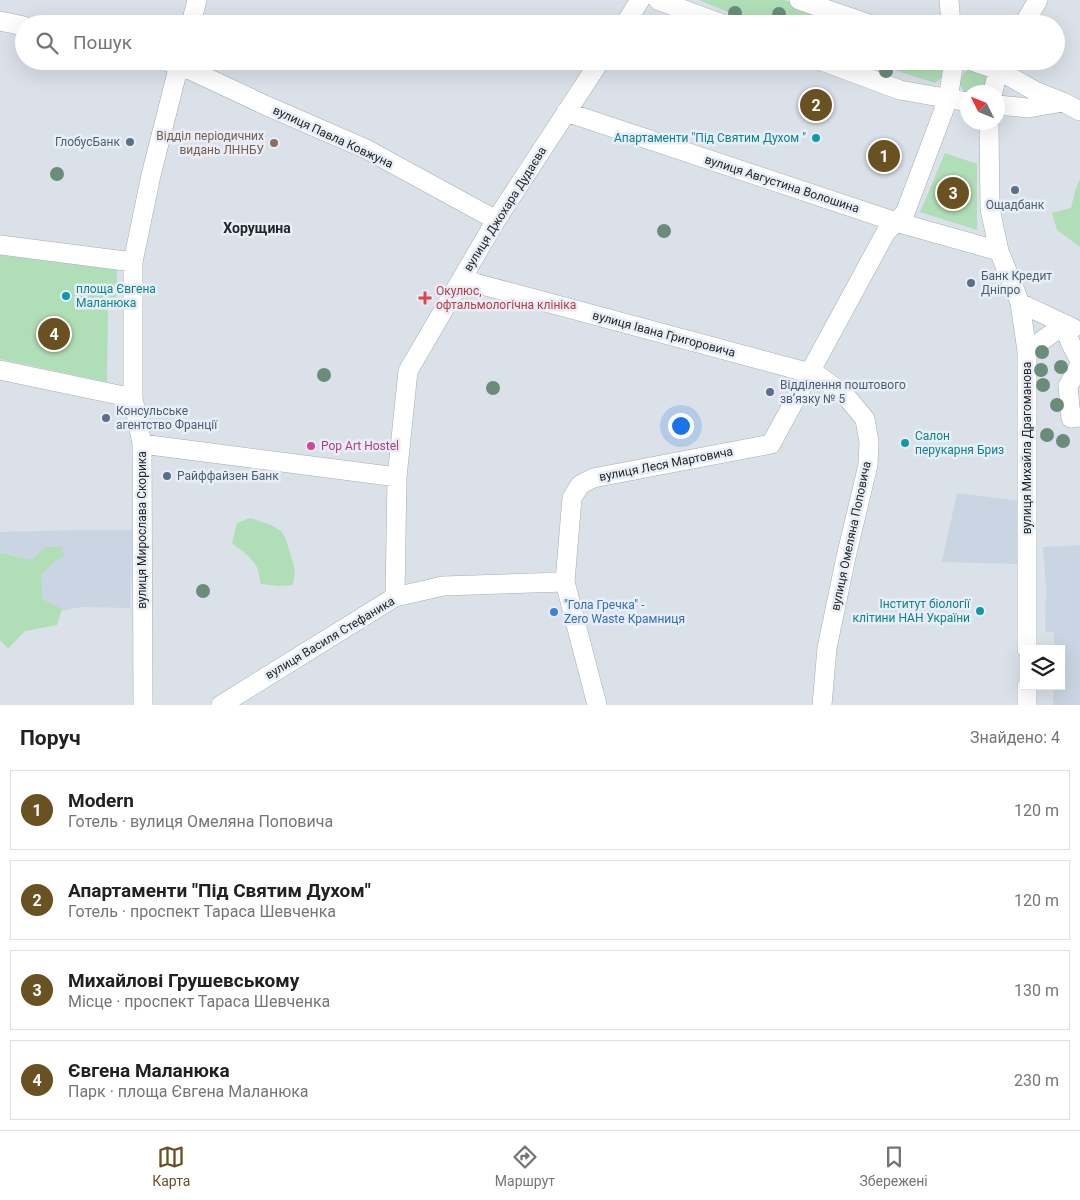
<!DOCTYPE html>
<html lang="uk">
<meta charset="utf-8">
<style>
body{margin:0;font-family:Roboto,sans-serif;background:#f2f2f2;color:#202124}
.controls{position:absolute;right:15px;bottom:15px;display:grid;overflow:hidden;border-radius:0px;box-shadow:0 5px 20px #0002}
.controls button{width:45px;height:45px;display:grid;place-items:center;padding:0;border:0;border-bottom:1px solid #e0e0e0;background:#fff;color:#202124;font:25px sans-serif}
.compass{position:absolute;left:960px;top:85px;width:45px;height:45px;border-radius:50%;background:#fff;box-shadow:0 5px 20px #0002;rotate:313deg}
.you{position:absolute;left:680px;top:425px;width:18px;height:18px;margin:-12px;border:4px solid #fff;border-radius:50%;background:#1a73e8;box-shadow:0 0 0 8px #1a73e833}
.badge{display:grid;place-items:center;width:32px;height:32px;border-radius:50%;background:#6a5122;color:#fff;font-size:16px;font-weight:700}
.pin{position:absolute;translate:-50% -50%;border:2px solid #fff;box-shadow:0 1px 5px #0006}
.list{margin:0;padding:0;list-style:none}
h2{display:flex;justify-content:space-between;align-items:center;height:65px;margin:0;padding:0 20px;font-size:21px}
h2 small{font-size:16px;font-weight:400;color:#757577}
.list li{display:grid;grid-template-columns:32px 1fr auto;gap:15px;align-items:center;box-sizing:border-box;height:80px;margin:0 10px 10px;padding:0 10px;border:1px solid #e0e0e0;border-radius:0px}
.list b{display:block;font-size:19px;white-space:nowrap}
.list p{margin:0;font-size:16px;white-space:nowrap;color:#757577}
.list em{font-size:16px;font-style:normal;color:#757577}
.icon{flex:none;width:28px;height:28px;fill:none;stroke:currentColor;stroke-width:2;stroke-linecap:round;stroke-linejoin:round}
.map{position:relative;flex:none;width:1080px;height:705px;overflow:hidden}
.search{position:absolute;background:#fff;box-shadow:0 5px 20px #0002;left:15px;right:15px;top:15px;height:55px;display:flex;align-items:center;gap:12px;box-sizing:border-box;padding:0 18px;border-radius:28px;color:#757577;font-size:19px}
.sheet{height:425px;background:#fff}
nav{display:flex;justify-content:space-around;align-items:center;box-sizing:border-box;height:70px;border-top:1px solid #e0e0e0;background:#fff;font-size:14px;color:#757577}
nav a{display:grid;justify-items:center;gap:2px}
nav .on{color:#6a5122}
.map>svg:first-child{display:block}
.built{fill:#c9d5e2}
.green{fill:#b0deb7}
.lines{fill:none;stroke-linecap:round;stroke-linejoin:round}
.minor-casing{stroke:#a6acb3;stroke-width:20}
.minor{stroke:#fff;stroke-width:19}
.tree{fill:#6a8d7a}
.culture-dot{fill:#0f9aa8;stroke:#e8eef6;stroke-width:2}
.service-dot{fill:#5c6f8a;stroke:#e8eef6;stroke-width:2}
.education-dot{fill:#8d6e63;stroke:#e8eef6;stroke-width:2}
.health-dot{fill:#e0444e;stroke:#e8eef6;stroke-width:2}
.hotel-dot{fill:#d1479c;stroke:#e8eef6;stroke-width:2}
.shop-dot{fill:#3f7fe0;stroke:#e8eef6;stroke-width:2}
.labels{text-anchor:middle;dominant-baseline:central;stroke-width:5;stroke-linejoin:round;paint-order:stroke}
.education-label{font-size:12px;fill:#785e54;stroke:#e8eef6;text-anchor:end}
.street-label{font-size:12px;fill:#232528;stroke:#e8eef6}
.culture-label{font-size:12px;fill:#0d838f;stroke:#e8eef6;text-anchor:end}
.service-label{font-size:12px;fill:#4e5e75;stroke:#e8eef6;text-anchor:start}
.health-label{font-size:12px;fill:#be3a42;stroke:#e8eef6;text-anchor:start}
.hotel-label{font-size:12px;fill:#b23c85;stroke:#e8eef6;text-anchor:start}
.shop-label{font-size:12px;fill:#366cbe;stroke:#e8eef6;text-anchor:start}
.neighbourhood-label{font-size:14px;font-weight:bold;fill:#232528;stroke:#e8eef6}
</style>
<div class="map">
<svg width="1080" height="705" viewBox="0 0 1080 705">
<rect width="100%" height="100%" fill="#dbe1e9"/>
<path class="built" d="M957 493 1021 501 1022 564 942 562Z
M77 530H132L130 608 81 607 3 622 0 626V532Z
M1080 545V705H1053L1054 686H1061V649H1054V632H1045L1046 588 1043 547Z"/>
<path class="green" d="M699 0H784L851 24H757Z
M865 61H947C945 72 944 77 935 83Z
M970 68 984 71 988 77 984 91C980 93 968 94 965 92 955 84 962 73 970 68Z
M945 153 977 164V230L920 212Z
M1080 179V247L1057 230 1052 213 1071 208 1076 188Z
M0 255 117 270 116 309 108 308 107 382 0 359Z
M250 518 271 525 281 531 286 539 295 570 293 585 279 586 261 584C259 579 259 571 257 567 252 558 240 549 232 543L237 523Z
M46 547H62L64 556 55 561 41 574 42 599 62 609 57 625 25 631 8 649 0 640V553L31 560Z"/>
<g class="lines">
<g class="minor-casing">
<path id="minor" d="M658 0 722 24
M799 0 869 24
M949 0 951 24
M0 21 24 26
M191 24 197 0
M625 24 640 0
M1024 24 1038 0
M822 61 900 90 968 102
M972 61 998 70 1035 91 1063 102 1080 111
M169 62 188 69 267 106 366 149 496 220
M993 92 998 70 1002 61
M998 105 1028 108 1063 102
M566 112 896 222 999 251
M989 122 990 209 999 251 1020 303 1027 351V649
M0 245 133 262
M462 278 471 282 810 373 819 376 845 395 865 419 869 442 868 465 846 557 827 648 822 705
M1020 303 1073 328
M1027 351 1064 325 1071 344 1080 361
M1080 365 1068 386 1071 418 1080 417
M0 370 133 398
M142 444 397 477
M395 597 397 477 408 371 496 220 600 61
M143 705 142 444 133 398V262L151 175 180 61
M221 705 395 597 443 586 565 582
M597 705 565 582 572 498 580 485 593 478 771 444 886 232 905 213 948 99 954 61
M1027 705V686"/>
</g>
<use href="#minor" class="minor"/>
</g>
<g class="tree">
<circle cx="735" cy="13" r="7"/>
<circle cx="779" cy="14" r="7"/>
<circle cx="886" cy="71" r="7"/>
<circle cx="57" cy="174" r="7"/>
<circle cx="664" cy="231" r="7"/>
<circle cx="1042" cy="352" r="7"/>
<circle cx="1061" cy="367" r="7"/>
<circle cx="1041" cy="370" r="7"/>
<circle cx="324" cy="375" r="7"/>
<circle cx="1043" cy="385" r="7"/>
<circle cx="493" cy="388" r="7"/>
<circle cx="1057" cy="405" r="7"/>
<circle cx="1047" cy="435" r="7"/>
<circle cx="1063" cy="441" r="7"/>
<circle cx="203" cy="591" r="7"/>
</g>
<g class="culture-dot">
<circle cx="816" cy="138" r="5"/>
<circle cx="66" cy="296" r="5"/>
<circle cx="905" cy="443" r="5"/>
<circle cx="980" cy="611" r="5"/>
</g>
<g class="service-dot">
<circle cx="130" cy="142" r="5"/>
<circle cx="1015" cy="190" r="5"/>
<circle cx="971" cy="283" r="5"/>
<circle cx="770" cy="392" r="5"/>
<circle cx="106" cy="418" r="5"/>
<circle cx="167" cy="476" r="5"/>
</g>
<circle class="education-dot" cx="274" cy="143" r="5"/>
<path class="health-dot" d="M422.5 290.5h5v5h5v5h-5v5h-5v-5h-5v-5h5z"/>
<circle class="hotel-dot" cx="311" cy="446" r="5"/>
<circle class="shop-dot" cx="554" cy="612" r="5"/>
<g class="labels">
<g class="education-label">
<text x="264" y="136">Відділ періодичних<tspan x="264" dy="14">видань ЛННБУ</tspan></text>
</g>
<g class="street-label">
<text transform="translate(333 137) rotate(25)">вулиця Павла Ковжуна</text>
<text transform="translate(782 184) rotate(18)">вулиця Августина Волошина</text>
<text transform="translate(505 209) rotate(-58)">вулиця Джохара Дудаєва</text>
<text transform="translate(664 334) rotate(15)">вулиця Івана Григоровича</text>
<text transform="translate(1027 448) rotate(-90)">вулиця Михайла Драгоманова</text>
<text transform="translate(666 464) rotate(-11)">вулиця Леся Мартовича</text>
<text transform="translate(142 530) rotate(-90)">вулиця Мирослава Скорика</text>
<text transform="translate(851 536) rotate(-78)">вулиця Омеляна Поповича</text>
<text transform="translate(330 638) rotate(-31)">вулиця Василя Стефаника</text>
</g>
<g class="culture-label">
<text x="806" y="138">Апартаменти "Під Святим Духом "</text>
<text x="76" y="289" text-anchor="start">площа Євгена<tspan x="76" dy="14">Маланюка</tspan></text>
<text x="915" y="436" text-anchor="start">Салон<tspan x="915" dy="14">перукарня Бриз</tspan></text>
<text x="970" y="604">Інститут біології<tspan x="970" dy="14">клітини НАН України</tspan></text>
</g>
<g class="service-label">
<text x="120" y="142" text-anchor="end">ГлобусБанк</text>
<text x="1015" y="205" text-anchor="middle">Ощадбанк</text>
<text x="981" y="276">Банк Кредит<tspan x="981" dy="14">Дніпро</tspan></text>
<text x="780" y="385">Відділення поштового<tspan x="780" dy="14">зв’язку № 5</tspan></text>
<text x="116" y="411">Консульське<tspan x="116" dy="14">агентство Франції</tspan></text>
<text x="177" y="476">Райффайзен Банк</text>
</g>
<g class="health-label">
<text x="436" y="291">Окулюс,<tspan x="436" dy="14">офтальмологічна клініка</tspan></text>
</g>
<g class="hotel-label">
<text x="321" y="446">Pop Art Hostel</text>
</g>
<g class="shop-label">
<text x="564" y="605">"Гола Гречка" -<tspan x="564" dy="14">Zero Waste Крамниця</tspan></text>
</g>
<g class="neighbourhood-label">
<text x="257" y="228">Хорущина</text>
</g>
</g>
</svg>
<div class="controls">
<button><svg class="icon" aria-label="layers" viewBox="0 0 24 24"><path d="M12 4l9 5-9 5-9-5zM3 14l9 5 9-5"/></svg></button>
</div>
<svg class="compass" viewBox="-18 -18 36 36"><path d="M0-13l5 13h-10z" fill="#e53935"/><path d="M0 13l5-13h-10z" fill="#757577"/></svg>
<div class="you"></div>
<div class="pin badge" style="left:884px;top:156px">1</div>
<div class="pin badge" style="left:816px;top:105px">2</div>
<div class="pin badge" style="left:953px;top:193px">3</div>
<div class="pin badge" style="left:54px;top:334px">4</div>
<div class="search"><svg class="icon" aria-label="search" viewBox="0 0 24 24"><circle cx="10" cy="10" r="6"/><path d="M15 15l6 6"/></svg>Пошук</div>
</div>
<section class="sheet">
<h2>Поруч<small>Знайдено: 4</small></h2>
<ul class="list">
<li><span class="badge">1</span><div><b>Modern</b><p>Готель · вулиця Омеляна Поповича</p></div><em>120 m</em></li>
<li><span class="badge">2</span><div><b>Апартаменти &quot;Під Святим Духом&quot;</b><p>Готель · проспект Тараса Шевченка</p></div><em>120 m</em></li>
<li><span class="badge">3</span><div><b>Михайлові Грушевському</b><p>Місце · проспект Тараса Шевченка</p></div><em>130 m</em></li>
<li><span class="badge">4</span><div><b>Євгена Маланюка</b><p>Парк · площа Євгена Маланюка</p></div><em>230 m</em></li>
</ul>
</section>
<nav>
<a class="on"><svg class="icon" aria-label="map" viewBox="0 0 24 24"><path d="M3 6l6-2 6 2 6-2v14l-6 2-6-2-6 2zM9 4v14M15 6v14"/></svg>Карта</a>
<a><svg class="icon" aria-label="directions" viewBox="0 0 24 24"><path d="M12 3l9 9-9 9-9-9zM9 14v-3h6M13 9l2 2-2 2"/></svg>Маршрут</a>
<a><svg class="icon" aria-label="saved" viewBox="0 0 24 24"><path d="M7 4h10v16l-5-4-5 4z"/></svg>Збережені</a>
</nav>
